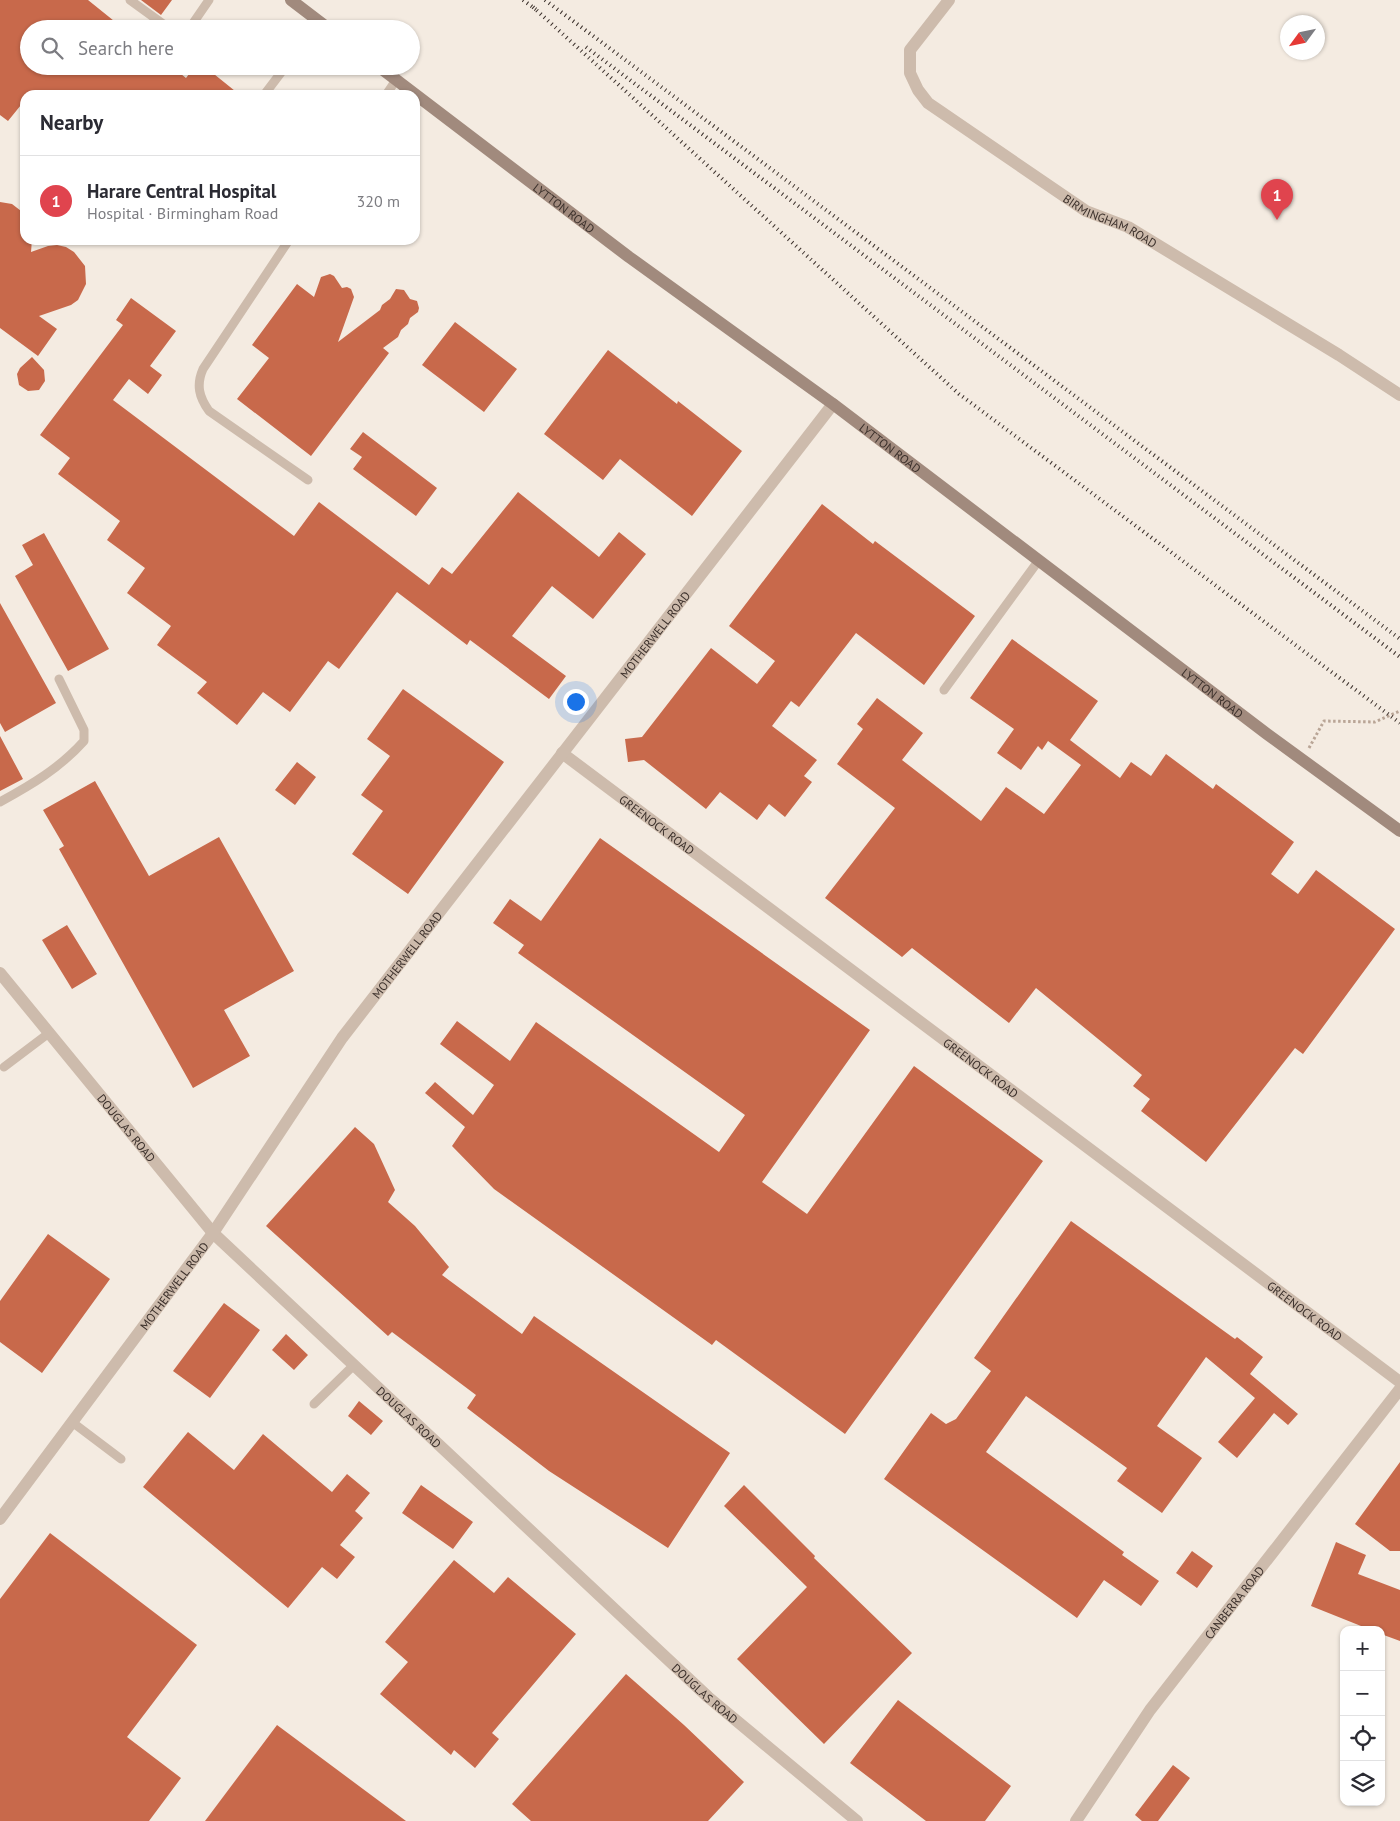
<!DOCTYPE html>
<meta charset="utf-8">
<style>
body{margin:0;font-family:"PT Sans",sans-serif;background:#f7f7f7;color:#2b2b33}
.controls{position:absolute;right:15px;bottom:15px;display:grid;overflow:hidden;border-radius:10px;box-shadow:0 1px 4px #0004}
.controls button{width:45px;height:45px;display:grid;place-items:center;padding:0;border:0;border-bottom:1px solid #e1e1e2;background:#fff;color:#2b2b33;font:25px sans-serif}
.compass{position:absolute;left:1280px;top:15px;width:45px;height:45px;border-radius:50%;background:#fff;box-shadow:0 1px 4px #0004;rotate:237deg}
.you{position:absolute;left:575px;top:701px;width:18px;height:18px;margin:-12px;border:4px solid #fff;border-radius:50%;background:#1a73e8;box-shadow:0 0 0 8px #1a73e833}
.badge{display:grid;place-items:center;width:32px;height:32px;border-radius:50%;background:#ea580c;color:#fff;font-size:16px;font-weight:700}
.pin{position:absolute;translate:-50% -41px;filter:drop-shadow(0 1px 2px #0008)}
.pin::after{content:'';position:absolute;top:26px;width:18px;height:15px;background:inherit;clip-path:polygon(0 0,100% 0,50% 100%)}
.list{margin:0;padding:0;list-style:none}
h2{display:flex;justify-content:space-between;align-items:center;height:65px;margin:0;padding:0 20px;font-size:21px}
h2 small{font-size:16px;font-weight:400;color:#7c7c81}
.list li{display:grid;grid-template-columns:32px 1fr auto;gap:15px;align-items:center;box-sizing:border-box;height:90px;padding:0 20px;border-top:1px solid #e1e1e2}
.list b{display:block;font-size:19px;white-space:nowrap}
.list p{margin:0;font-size:16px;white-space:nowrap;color:#7c7c81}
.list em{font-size:16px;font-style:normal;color:#7c7c81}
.icon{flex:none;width:28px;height:28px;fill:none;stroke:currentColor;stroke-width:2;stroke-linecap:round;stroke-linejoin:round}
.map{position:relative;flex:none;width:1400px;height:1821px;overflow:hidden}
.search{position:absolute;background:#fff;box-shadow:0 1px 4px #0004;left:20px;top:20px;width:400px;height:55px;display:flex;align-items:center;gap:12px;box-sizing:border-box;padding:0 18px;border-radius:28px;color:#7c7c81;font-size:19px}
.panel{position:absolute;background:#fff;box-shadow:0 1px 4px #0004;left:20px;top:90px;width:400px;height:155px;border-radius:15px}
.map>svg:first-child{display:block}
.building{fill:#c8694b}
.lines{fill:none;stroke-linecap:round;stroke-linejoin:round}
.path{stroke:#b9a596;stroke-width:3;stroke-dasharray:2.5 2.5;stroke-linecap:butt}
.lane{stroke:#cdbbac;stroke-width:9}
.street{stroke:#cdbbac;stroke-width:12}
.secondary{stroke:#a18a7d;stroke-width:12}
.rail{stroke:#3b302b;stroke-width:4;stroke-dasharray:1 4;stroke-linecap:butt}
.labels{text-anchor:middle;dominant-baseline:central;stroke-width:5;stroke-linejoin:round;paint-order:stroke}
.street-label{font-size:12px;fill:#3b302b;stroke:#fbf5ee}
</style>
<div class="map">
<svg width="1400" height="1821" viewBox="0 0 1400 1821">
<rect width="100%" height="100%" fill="#f4ebe1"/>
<path class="building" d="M0 0H88L124 29H29V66H171L186 78 195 66H204L240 95H25V100L8 121 0 115Z
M141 0H172L161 15Z
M0 202 12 204 25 214V240H32L31 252 48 246 57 245 66 247 74 252 85 266 86 284 78 300 71 305 39 316 57 329 38 356 0 328Z
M330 274 334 276 342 288 347 287 351 289 354 297 338 342 380 310 382 305 390 299 396 289 404 290 410 299 417 301 419 308 418 312 410 318 408 324 401 330 398 337 383 348 389 353 311 456 237 399 269 358 252 345 297 284 314 297 321 277Z
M131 298 176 331 150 366 162 375 148 394 129 379 113 400 294 536 319 502 429 585 442 567 452 574 518 492 599 557 619 532 646 554 593 619 552 586 512 636 566 676 549 699 470 640 467 645 397 592 339 669 328 661 290 712 263 692 237 725 197 693 207 682 157 645 171 626 127 593 145 568 107 540 120 521 58 474 70 458 40 435 123 325 116 320Z
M455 322 517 369 484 412 422 365Z
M608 350 677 404 678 401 742 451 692 516 620 459 603 480 544 434Z
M32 357 44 370 45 381 39 390 28 391 19 385 17 374 20 368Z
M363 432 437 488 416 516 353 469 362 457 350 449Z
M822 504 873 544 875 541 975 616 924 685 856 633 799 707 791 701 772 726 817 760 804 776 812 782 785 817 769 804 757 820 720 792 706 809 644 760 628 762 625 739 642 737 711 648 757 684 775 661 729 626Z
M44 533 109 649 68 671 15 576 33 565 22 545Z
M0 603 56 703 5 732 0 723Z
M1012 639 1098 701 1070 740 1120 778 1131 762 1151 776 1166 754 1213 789 1216 784 1294 842 1271 874 1298 894 1316 870 1395 929 1303 1054 1295 1048 1206 1162 1141 1111 1150 1099 1133 1086 1142 1075 1036 988 1009 1023 912 948 902 957 825 898 895 808 837 764 863 729 857 724 877 698 923 733 902 760 981 821 1006 787 1044 814 1081 765 1048 741 1042 750 1038 746 1021 770 997 753 1014 729 970 698Z
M403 689 504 762 408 894 352 854 383 811 361 795 390 756 367 739Z
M0 736 23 779 0 791Z
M297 762 316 777 295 805 275 790Z
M95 781 149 876 219 837 294 971 224 1010 250 1056 193 1088 59 849 64 846 43 810Z
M600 838 870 1030 762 1182 807 1214 914 1066 1043 1161 845 1434 716 1340 712 1345 494 1189 452 1146 465 1127 425 1093 435 1082 473 1115 494 1085 440 1044 457 1021 510 1061 536 1022 719 1152 745 1115 518 953 524 945 493 923 510 899 541 921Z
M67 925 97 974 72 989 42 940Z
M355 1127 374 1144 395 1190 388 1202 415 1226 449 1267 442 1275 522 1334 534 1316 730 1453 668 1548 549 1471 467 1408 476 1395 392 1332 388 1336 266 1226Z
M1071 1221 1235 1339 1237 1337 1263 1357 1250 1374 1298 1414 1288 1425 1274 1413 1237 1458 1218 1442 1255 1398 1206 1357 1157 1426 1202 1458 1162 1513 1117 1481 1127 1468 1026 1396 986 1452 1124 1552 1122 1555 1159 1581 1141 1606 1104 1580 1077 1618 884 1479 931 1413 946 1424 956 1419 991 1371 974 1358Z
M48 1234 110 1279 42 1373 0 1342V1301Z
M224 1303 260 1330 210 1398 173 1371Z
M286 1334 308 1355 294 1370 272 1350Z
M359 1401 383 1421 371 1435 348 1416Z
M188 1432 234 1470 263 1434 332 1492 347 1474 370 1493 355 1511 363 1518 340 1545 355 1557 337 1579 322 1567 288 1608 143 1487Z
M1400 1462V1551H1390L1355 1524Z
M421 1485 473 1522 453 1549 402 1513Z
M744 1485 815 1556 814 1558 912 1653 824 1744 737 1659 807 1587 724 1506Z
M50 1533 197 1645 127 1737 181 1778 149 1821H0V1599Z
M1336 1542 1366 1555 1358 1574 1400 1590V1641L1381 1634V1630H1371L1311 1606Z
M1192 1551 1213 1566 1197 1588 1176 1573Z
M454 1560 494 1593 508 1577 576 1634 492 1733 499 1739 475 1768 454 1750 451 1755 380 1694 408 1662 385 1642Z
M626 1674 684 1725 744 1782 708 1821H531L512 1804Z
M898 1700 1011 1786 985 1821H926L850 1763Z
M277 1725 406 1821H205Z
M1173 1765 1190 1778 1158 1821H1142L1135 1815Z"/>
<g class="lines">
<path class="path" d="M1309 748 1324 721 1375 722 1400 711"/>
<path class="lane" d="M130 0 170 29
M189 29 209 0
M264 95 286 66
M386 95 396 80
M289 240 203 369C196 385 199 397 209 411L308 480
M944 690 1039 560
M0 802C31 785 60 768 84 741V730L59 679
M4 1067 49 1033
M314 1404 354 1365
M72 1422 121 1459"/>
<g class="street">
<path id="s1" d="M949 0 910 50V73L918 90 928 103 1086 211 1128 227 1339 355 1400 395"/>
<path id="s2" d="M562 753 1400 1382"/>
<path id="s3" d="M0 973 213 1233 708 1697 857 1821"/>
<path id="s4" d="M0 1519 213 1233 342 1038 833 404"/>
<path id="s5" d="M1076 1821 1150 1710 1400 1389"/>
</g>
<g class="secondary">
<path d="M291 0 329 29"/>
<path id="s6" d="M378 66 629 257 833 404 1267 734 1400 831"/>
</g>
<path class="rail" d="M523 0 538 11
M545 0 1400 639
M533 7 959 394 1400 723
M586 47 1400 657"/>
</g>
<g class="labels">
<g class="street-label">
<text stroke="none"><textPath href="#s6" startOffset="234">LYTTON ROAD</textPath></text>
<text stroke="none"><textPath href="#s1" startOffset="339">BIRMINGHAM ROAD</textPath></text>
<text stroke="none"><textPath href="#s6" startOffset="639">LYTTON ROAD</textPath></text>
<text stroke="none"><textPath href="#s4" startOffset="1101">MOTHERWELL ROAD</textPath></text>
<text stroke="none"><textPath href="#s6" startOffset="1044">LYTTON ROAD</textPath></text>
<text stroke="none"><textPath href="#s2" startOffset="119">GREENOCK ROAD</textPath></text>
<text stroke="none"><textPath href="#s4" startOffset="696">MOTHERWELL ROAD</textPath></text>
<text stroke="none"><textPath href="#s2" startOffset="524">GREENOCK ROAD</textPath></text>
<text stroke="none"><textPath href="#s3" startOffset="200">DOUGLAS ROAD</textPath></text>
<text stroke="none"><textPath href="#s4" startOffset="291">MOTHERWELL ROAD</textPath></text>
<text stroke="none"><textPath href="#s2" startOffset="929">GREENOCK ROAD</textPath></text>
<text stroke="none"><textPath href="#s3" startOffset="605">DOUGLAS ROAD</textPath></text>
<text stroke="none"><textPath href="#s5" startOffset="270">CANBERRA ROAD</textPath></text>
<text stroke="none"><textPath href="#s3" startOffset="1010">DOUGLAS ROAD</textPath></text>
</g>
</g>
</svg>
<div class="controls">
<button>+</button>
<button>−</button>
<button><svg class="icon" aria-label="locate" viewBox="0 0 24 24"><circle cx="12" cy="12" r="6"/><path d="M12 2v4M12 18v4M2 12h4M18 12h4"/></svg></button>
<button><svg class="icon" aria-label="layers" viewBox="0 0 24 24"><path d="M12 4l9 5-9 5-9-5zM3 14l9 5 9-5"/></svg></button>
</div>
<svg class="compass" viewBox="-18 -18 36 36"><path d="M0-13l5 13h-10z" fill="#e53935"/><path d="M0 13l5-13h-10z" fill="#7c7c81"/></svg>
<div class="you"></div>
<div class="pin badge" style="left:1277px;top:220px;background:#e0444e">1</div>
<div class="search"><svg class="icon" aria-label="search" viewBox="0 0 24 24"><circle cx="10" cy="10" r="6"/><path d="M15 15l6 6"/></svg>Search here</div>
<section class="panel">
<h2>Nearby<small></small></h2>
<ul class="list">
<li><span class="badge" style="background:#e0444e">1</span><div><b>Harare Central Hospital</b><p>Hospital · Birmingham Road</p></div><em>320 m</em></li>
</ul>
</section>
</div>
